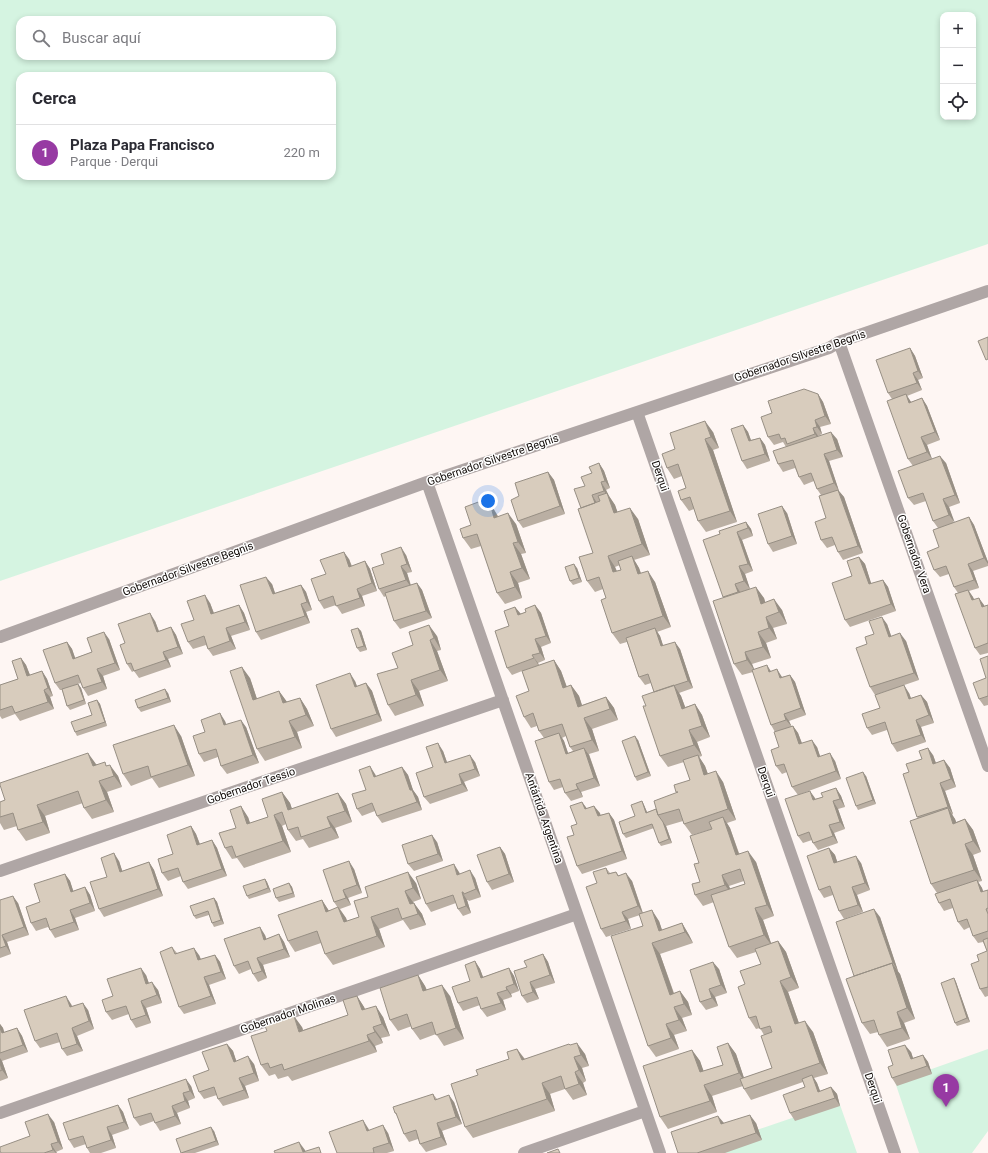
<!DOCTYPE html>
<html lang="es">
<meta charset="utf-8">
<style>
body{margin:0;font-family:Roboto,sans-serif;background:#f2f2f3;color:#2b2b33}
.controls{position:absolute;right:12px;top:12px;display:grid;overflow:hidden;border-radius:8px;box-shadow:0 2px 6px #0003}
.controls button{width:36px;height:36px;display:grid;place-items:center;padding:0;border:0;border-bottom:1px solid #e1e1e2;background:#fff;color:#2b2b33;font:20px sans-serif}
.you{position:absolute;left:488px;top:501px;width:14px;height:14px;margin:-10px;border:3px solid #fff;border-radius:50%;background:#1a73e8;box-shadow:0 0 0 6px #1a73e833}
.badge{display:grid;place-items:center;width:26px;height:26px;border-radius:50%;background:#973aa3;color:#fff;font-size:13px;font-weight:700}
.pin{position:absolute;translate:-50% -33px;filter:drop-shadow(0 1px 2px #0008)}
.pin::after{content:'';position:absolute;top:21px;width:14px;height:12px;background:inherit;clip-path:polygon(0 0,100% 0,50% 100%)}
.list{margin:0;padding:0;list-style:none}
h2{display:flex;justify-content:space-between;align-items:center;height:52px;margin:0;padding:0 16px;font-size:17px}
h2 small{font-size:13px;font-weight:400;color:#7c7c81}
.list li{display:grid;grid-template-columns:26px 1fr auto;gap:12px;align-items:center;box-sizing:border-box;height:56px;padding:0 16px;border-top:1px solid #e1e1e2}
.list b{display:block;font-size:15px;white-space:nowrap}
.list p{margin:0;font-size:13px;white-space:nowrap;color:#7c7c81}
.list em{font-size:13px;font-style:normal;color:#7c7c81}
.icon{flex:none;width:22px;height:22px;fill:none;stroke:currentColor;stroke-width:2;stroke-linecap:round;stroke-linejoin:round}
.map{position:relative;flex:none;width:988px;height:1153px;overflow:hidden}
.search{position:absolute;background:#fff;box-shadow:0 2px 6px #0003;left:16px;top:16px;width:320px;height:44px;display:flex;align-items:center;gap:10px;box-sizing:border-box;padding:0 14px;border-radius:12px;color:#7c7c81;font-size:15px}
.panel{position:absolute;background:#fff;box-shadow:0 2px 6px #0003;left:16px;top:72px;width:320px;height:108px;border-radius:12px}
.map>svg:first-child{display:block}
.green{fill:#d5f4e1;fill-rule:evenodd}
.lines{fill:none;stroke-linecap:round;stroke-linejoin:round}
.minor{stroke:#afa6a5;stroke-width:12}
.wall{fill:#baafa3;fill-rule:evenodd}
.shaded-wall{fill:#978f84}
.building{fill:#d8ccbd;stroke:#978f84}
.labels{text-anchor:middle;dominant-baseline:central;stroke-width:3;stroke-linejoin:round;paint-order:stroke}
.street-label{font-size:11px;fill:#100a07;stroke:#fff}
</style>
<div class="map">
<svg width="988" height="1153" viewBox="0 0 988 1153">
<rect width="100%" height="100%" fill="#fef6f3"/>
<path class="green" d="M0 0H988V244L0 581ZM943 15H973V117H943ZM20 20H332V56H20ZM20 76H332V176H20Z
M988 1049V1131L972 1153H919L895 1082Z
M839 1102 857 1153H696L695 1151Z"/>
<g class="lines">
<path class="minor" d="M839 342 988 766
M637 412 895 1153
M427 482 660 1153
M0 637 427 482 829 348 839 342 988 291
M0 871 503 700
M0 1113 577 914
M524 1153 645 1111"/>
</g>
<path class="wall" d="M910 348 915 356 923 378 918 380 922 390 907 396 911 402 922 398 927 406 940 440 927 445 932 459 946 463 960 503 949 507 954 523 969 517 974 525 988 562V566L973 571 979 588 969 591 974 599 984 605V606L988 605V653L980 655 975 648 958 593 954 587 949 574 940 577 934 570 939 547 938 528 933 521 926 501 914 505 908 498 913 466 908 459 892 399 888 393Z
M818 394 823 402 831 424 820 427 822 434 818 436 837 439 843 457 829 461 839 491 844 497 863 553 843 560 838 552 835 545 827 548 821 540 826 518 821 495 817 489 814 481 804 485 799 477 795 468 783 472 778 464 786 447 783 442 774 445 768 437 772 413Z
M743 425 748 432 751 440 760 438 765 445 770 461 747 469 742 461Z
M713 432 719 448 713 450 737 522 706 532 698 521 694 509 689 511 681 500 686 488 682 476 674 479 667 468 675 449Z
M599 463 604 471 610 488 606 490 609 496 615 505 617 512 638 519 650 555 634 560 639 568 641 573 655 582 671 627 657 632 660 636 663 646 680 649 693 688 679 693 681 696 685 707 695 704 702 715 710 737 697 742 702 756 699 757 705 766 708 774 723 782 736 820 727 823 730 828 739 853 756 862 774 916 763 920 771 943 778 941 786 952 799 988 788 992 799 1023 813 1032 828 1074 814 1078 817 1083 820 1091 831 1087 837 1094 840 1106 795 1121 790 1113 805 1087 803 1082 751 1100 744 1089 743 1086 712 1096 717 1112 668 1129 660 1117 692 1050 700 1061 703 1071 723 1065 728 1043 736 1054 744 1078 772 1068 764 1035 760 1028 756 1029 749 1018 745 984 761 964 756 952 737 958 729 947 714 902 703 906 695 895 700 882 699 863 712 829 692 835 684 824 683 821 666 826 672 843 661 846 659 843 654 828 626 838 623 834 635 816 642 801 644 805 647 812 656 809 677 793 676 792 690 780 684 762 668 767 660 756 646 706 654 692 651 683 645 685 639 677 627 642 620 644 612 633 606 598 603 589 595 592 587 581 593 553 581 508 585 486ZM620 565 621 570 617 571 615 567ZM744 881 745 884 730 889 729 886Z
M548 472 554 480 565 514 523 528 518 521 519 496Z
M490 503 498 516 516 524 526 553 521 554 530 579 518 583 522 598 505 604 497 593 481 546 471 549 463 538 484 505Z
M787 513 797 544 773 552 768 544Z
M746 522 751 529 753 536 742 540 753 571 745 574 750 589 764 598 765 602 782 610 787 624 773 628 777 639 766 643 771 658 752 664 754 669 771 671 782 677 790 675 795 682 806 715 789 721 791 726H793L798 733 802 743 817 747 820 756 835 761 841 779 798 795 792 787 787 772 782 774 776 766 779 747 775 732 771 725 753 672 742 675 734 664 723 597 720 534Z
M406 555 412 572 407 573 411 585 417 583 422 590 432 618 400 629 394 621 386 596 384 597 379 589 384 564Z
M859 557 865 564 871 584 883 580 888 587 896 611 850 627 845 620 852 576Z
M349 559 352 566 365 561 370 569 377 591 362 596 365 606 342 614 336 605 324 609 319 601 326 574Z
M577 568 582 582 573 585 570 581Z
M272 584 275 593 301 585 306 592 312 610 306 612 310 623 261 640 256 632Z
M210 603 214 613 239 605 244 613 250 630 231 636 236 649 213 656 208 649 206 645 193 649 188 642 194 620Z
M535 605 541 613 551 643 541 647 545 660 538 663 539 665 554 660 561 671 567 687 571 685 579 696 582 705 606 697 614 708 618 720 592 729 599 751 589 754 600 786 581 792 583 797 571 801 565 793 563 787 554 790 549 782 544 738 539 731 537 726 531 728 524 717 529 691 522 671 512 675 507 668 509 626 515 607 520 614 526 612ZM566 736 570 747 573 751 568 753 564 741 562 738Z
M155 621 159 631 171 627 176 635 183 654 168 659 171 667 139 678 134 671 132 672 127 664 125 643Z
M887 624 891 636 906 641 919 680 875 695 870 687 867 644 874 634Z
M358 628 361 631 367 650 360 652 357 648Z
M437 636 441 650 437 651 448 681 419 691 424 706 395 716 388 705 398 668 392 653Z
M109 639 120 670 103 676 107 689 88 696 83 688 81 683 74 685 78 684 81 688 86 704 70 710 67 706 62 690H60L55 683 67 642 72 649 75 658 92 652Z
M988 656V705L984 706 979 699 986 678Z
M21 658 26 665 30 675 42 671 47 679 53 696 50 697 54 709 20 721 15 714 2 719 0 716V685L18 679Z
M250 678 257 699 279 691 287 702 300 698 307 709 314 726 297 732 302 748 265 761 257 749Z
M355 681 357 686 366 683 372 691 382 721 336 737 331 729Z
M168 693 171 702 141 712 138 708Z
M909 693 911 698 921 695 927 702 934 723 921 727 926 742 897 752 892 744 887 730 872 735 867 728 880 708Z
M97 700 100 704 107 726 77 736 75 732 92 715Z
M225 721 226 724 246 727 259 763 227 774 221 766 218 757 204 762 199 754 205 732Z
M181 736 195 776 159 788 152 778 131 786 123 774Z
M638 740 651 776 637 781 635 777Z
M443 751 447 762H475L480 776 464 782 468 791 430 804 424 797 433 767Z
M933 755 936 763 944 760 950 768 956 787 945 791 953 814 952 815 955 819 956 822 965 819 973 830 981 852 973 855 982 881 978 882 982 888 983 892 988 890V996L985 997 980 989 979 961 987 951 983 942 978 943 973 936 970 927 964 930 958 922 953 908 944 911 939 903 937 893 931 884 918 818 917 817 909 772Z
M96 764 108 766 118 776 122 787 107 792 114 812 92 819 84 808 83 803 45 816 50 833 26 841 18 830 17 826 4 830 0 823V802Z
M402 767 408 775 413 790 418 797 422 810 382 823 377 816 375 811 362 816 357 809 366 790 375 774 376 776Z
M866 776 876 804 858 810 856 806Z
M836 788 841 796 845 807 838 809 845 829 834 833 838 843 818 850 813 843 812 840 803 843 798 836 815 798V799L823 797Z
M282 792 290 803 292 809 338 793 346 804 352 822 335 828 339 838 309 848 303 839 296 841 288 830 286 824 282 826 291 852 244 868 237 858 232 859 225 848 236 828 248 817 250 823 268 817Z
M582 802 587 809 594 806 600 815 609 813 614 820 627 859 582 874 577 866 574 835Z
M191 826 196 834 200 844 212 840 217 848 227 876 188 889 183 882 181 876 168 881 162 873 173 854Z
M437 842 443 861 414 871 408 864Z
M500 847 505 854 514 882 492 890 487 882Z
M829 848 835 855 837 862 861 863 870 890 857 895 863 912 844 919 839 911 833 895 824 898 819 890Z
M119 861 122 871 149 862 154 870 163 896 104 917 99 909 107 877Z
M606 868 610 873 616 872 619 876 632 881 643 913 659 921 662 930 682 923 689 935 693 943 660 954 674 993 680 991 688 1002 692 1015 682 1018 687 1031 674 1035 679 1049 656 1057 648 1046 643 926 640 915 628 919 631 929 606 937 601 929 597 883Z
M354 869 362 893 348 898 351 905 340 909 346 918 347 921 359 917 416 883 421 899 413 902 422 914 426 925 410 930 403 920 379 929 385 947 333 965 325 954 321 943 295 952 288 941 322 900 329 911 338 908 334 902Z
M459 872 460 874 475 878 481 897 469 901 468 900H467L471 913 463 916 458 909 456 903 431 912 426 904Z
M65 874 70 881 73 891 85 887 90 895 95 911 75 918 79 930 55 938 50 930 48 927 36 931 31 923 40 902Z
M265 879 267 882 271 892 249 899 247 896Z
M289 883 292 887 295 897 279 902 276 898Z
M214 898 217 902 224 924 214 927 212 923 209 915 196 919 194 916Z
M0 900 18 903 29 935 7 942 11 954 0 958Z
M880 917 898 971H897L900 974 915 1019 904 1023 910 1039 887 1047 879 1035 878 1032 870 1034 862 1023 854 976Z
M279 934 284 942 290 957 263 965 267 978 258 982 253 974 251 969 239 974 234 966 265 935 266 939Z
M172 947 177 953 199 955 201 959 215 955 220 962 226 979 209 985 216 1004 184 1014 179 1007Z
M543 954 548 962 555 983 535 989 539 999 527 1003 522 996 527 967Z
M475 961 480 969 483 977 509 968 514 976 519 991 511 994 512 997 503 1000 506 1010 487 1017 481 1009 480 1005 463 1011 458 1003 470 981Z
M719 969 727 993 715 997 718 1006 706 1010 700 1002Z
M146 975 149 984 158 990 162 1003 146 1008 151 1023 136 1028 131 1020 129 1014 112 1020 106 1012 113 996Z
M418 975 425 986 427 990 450 996 464 1039 444 1046 436 1034 420 1040 412 1029V1026L398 1031 390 1020Z
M954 978 956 982 970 1022 957 1026 955 1023Z
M357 996 364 1007 365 1009 383 1017 390 1036 381 1038 383 1043 375 1046 377 1052 292 1081 288 1076 278 1079 275 1074 269 1076 261 1065 302 1027 303 1030 348 1015Z
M71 1004 72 1006 88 1010 94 1029 77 1036 83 1051 67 1056 62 1049 60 1042 40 1048 35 1041Z
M0 1024 3 1028 4 1033 17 1028 22 1036 28 1052 2 1061 8 1078 0 1081Z
M227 1044 233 1051 236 1061 254 1064 259 1081 245 1086 249 1098 223 1106 218 1099 217 1095 204 1099 199 1092 209 1070Z
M571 1045 585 1054 589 1066 582 1068 586 1081 583 1083 587 1095 573 1100 565 1089 550 1094 555 1111 473 1138 465 1127 478 1075 509 1059 517 1049 525 1059Z
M911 1052 913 1058 923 1055 928 1062 932 1074 897 1086 892 1078 893 1065Z
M191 1086 195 1098 188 1101 190 1108 177 1113 181 1124 160 1131 155 1123 154 1121 140 1126 134 1118Z
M433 1094 437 1099 454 1102 462 1124 442 1131 447 1145 426 1152 420 1144 418 1139 409 1142 404 1134 398 1117 395 1113Z
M118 1105 123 1112 129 1129 112 1135 116 1148 101 1153H90L87 1148 86 1144 74 1148 69 1140Z
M54 1122 63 1149 56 1152 57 1153H1L30 1136Z
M724 1123H756L762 1140 725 1153H678Z
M368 1128 369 1130 388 1133 394 1151 387 1153H337Z
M214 1131 219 1145 195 1153H181Z"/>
<path class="shaded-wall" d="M910 348 915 356 923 378 918 371Z
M913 373 918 380 922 390 917 383Z
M818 394 823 402 831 424 825 416Z
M906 394 911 402 909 403Z
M922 398 927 406 940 440 935 432Z
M815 420 820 427 822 434 817 427Z
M705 421 713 432 719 448 711 437Z
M743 425 748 432 754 449 749 441Z
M813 428 818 436 820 442 815 434Z
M831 432 837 439 843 457 837 450Z
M921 437 927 445 932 459 927 452Z
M760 438 765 445 770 461 765 454Z
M705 439 713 450 737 522 730 511Z
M824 454 829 461 839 491 834 483Z
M940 456 946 463 960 503 955 495Z
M599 463 604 471 610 488 605 481Z
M548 472 554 480 565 514 560 506Z
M601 482 606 490 609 496 615 505 622 524 614 513 608 497 604 491Z
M838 490 844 497 863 553 858 546Z
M592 495 597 503 596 507Z
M943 499 949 507 955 523 949 515Z
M490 503 497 515 502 529 494 518Z
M782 506 787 513 797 544 792 536Z
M630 508 638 519 650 555 642 544Z
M508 513 516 524 526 553 518 542Z
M969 517 974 525 988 562V564L984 558Z
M746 522 751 529 753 536 748 528Z
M737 532 742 540 753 571 748 564Z
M513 543 521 554 530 579 522 568Z
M401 547 406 555 412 572 407 564Z
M344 552 349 559 354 574 349 567Z
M608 556 615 567 621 583 613 572Z
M632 556 639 568 645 586 638 574Z
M859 557 865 564 874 592 869 584Z
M365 561 370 569 377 591 372 583Z
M574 564 577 568 582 582 579 578Z
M968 564 973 571 979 588 974 580Z
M401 566 407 573 411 587 406 580Z
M739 566 745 574 750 589 744 581Z
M648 571 655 582 671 627 663 616Z
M510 572 518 583 522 598 515 587Z
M266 577 272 584 278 602 273 594Z
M883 580 888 587 896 611 891 604Z
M417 583 422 590 432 618 426 611Z
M735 584 740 592 743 599 738 592Z
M301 585 306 592 312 610 307 602Z
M756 587 764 598 769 615 761 604Z
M357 589 362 596 365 606 360 598Z
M968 590 973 597 977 607 972 600Z
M205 595 210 603 217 622 211 614Z
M979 598 984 605 987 615 982 607Z
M774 599 782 610 787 624 779 612Z
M301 604 306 612 310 623 305 616Z
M239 605 244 613 250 630 245 622Z
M535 605 541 613 551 643 546 636Z
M515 607 521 614 518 615Z
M150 613 155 621 162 640 157 632Z
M766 617 773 628 777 639 769 628Z
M882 617 887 624 894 644 889 637Z
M429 625 437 636 441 650 434 638Z
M171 627 176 635 183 654 178 647Z
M226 628 231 636 236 649 230 641Z
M358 628 361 631 367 650 364 646Z
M655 628 660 636 666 654 661 646Z
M104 632 109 639 120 670 115 663Z
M758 632 766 643 771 658 763 647Z
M900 633 906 641 919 680 914 673Z
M535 639 541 647 545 660 540 653Z
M430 640 437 651 448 681 440 670Z
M67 642 72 649 78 666 73 659Z
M675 642 680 649 693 688 688 681Z
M163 652 168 659 171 667 166 660Z
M745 652 752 664 755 671 747 660Z
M532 655 538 663 539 666 534 658Z
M21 658 26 665 33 683 27 676Z
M554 660 561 671 571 699 563 688Z
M767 665 772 673 769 672Z
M242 667 250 678 261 711 253 700Z
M97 669 103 676 107 689 102 682Z
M777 669 782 677 780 678Z
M42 671 47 679 53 696 48 688Z
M350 673 355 681 360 695 355 687Z
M790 675 795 682 806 715 801 708Z
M411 680 419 691 424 706 416 695Z
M366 683 372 691 382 721 377 714Z
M78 684 81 688 86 704 84 700Z
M571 685 579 696 586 718 578 707Z
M674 685 681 696 690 720 682 709Z
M904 685 909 693 914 707 909 699Z
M165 689 168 693 171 702 168 698Z
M44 690 50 697 54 709 48 702Z
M279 691 287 702 283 703Z
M921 695 927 702 934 723 929 715Z
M606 697 614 708 618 720 610 709Z
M300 698 307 709 314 726 306 715Z
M97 700 100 704 107 726 105 722Z
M695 704 702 715 710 737 702 726Z
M220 713 225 721 229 733 224 725Z
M784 714 789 721 792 727 786 720Z
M584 718 592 729 599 751 592 740Z
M241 720 246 727 259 763 253 755Z
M916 720 921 727 926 742 921 735Z
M289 721 297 732 302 748 295 737Z
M174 725 181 736 195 776 188 765Z
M793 726 798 733 805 752 799 744Z
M689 730 697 742 702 756 694 745Z
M559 733 564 741 571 762 566 754Z
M635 736 638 740 651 776 648 772Z
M812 740 817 747 823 765 818 757Z
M438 743 443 751 450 771 445 763Z
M584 748 589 755 600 786 594 778Z
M928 748 933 755 939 772 933 764Z
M88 753 96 764 101 777 93 766Z
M830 753 835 761 841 779 836 771Z
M470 755 475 762 480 776 475 769Z
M698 755 705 766 712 786 704 775Z
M944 760 950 768 956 787 951 779Z
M110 765 118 776 122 787 114 776Z
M370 766 375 774 379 785 374 777Z
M402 767 408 775 413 790 418 797 422 810 417 802 410 790Z
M716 771 723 782 736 820 728 809Z
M863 772 866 776 876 804 873 800Z
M459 774 464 782 468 791 462 784Z
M99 781 107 792 114 812 106 800Z
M940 783 945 791 953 814 948 807Z
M576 784 581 792 583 797 578 789Z
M836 788 841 796 845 807 840 799Z
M810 791 815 798 818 807 813 800Z
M282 792 290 803 296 821 288 810Z
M338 793 346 804 352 822 345 811Z
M642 801 644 805 649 817 646 813Z
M833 801 838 809 845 829 840 822Z
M582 802 588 810 585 809Z
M37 805 45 816 50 833 43 822Z
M241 806 248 817 254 835 247 824Z
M594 806 600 813 603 824 598 816Z
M948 808 955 819 961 835 953 824Z
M609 813 614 820 627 859 622 851Z
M274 815 282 826 291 852 283 841Z
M327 817 335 828 339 838 331 827Z
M723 817 730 828 743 866 736 855Z
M965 819 973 830 981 852 973 841Z
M663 822 666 826 672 843 669 839Z
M829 825 834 833 838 843 833 836Z
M191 826 196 834 203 853 197 845Z
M432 835 437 842 443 861 438 854Z
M212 840 217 848 227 876 222 869Z
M965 844 973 855 982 881 974 870Z
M500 847 505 854 514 882 509 874Z
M829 848 835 855 840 870 834 863Z
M748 851 756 862 774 916 767 905Z
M114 853 119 861 125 879 120 872Z
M856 856 861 863 870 890 865 883Z
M349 861 354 869 362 893 357 885Z
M149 862 154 870 163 896 158 889Z
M454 864 459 872 462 882 457 875Z
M470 870 475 878 481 897 476 889Z
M408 872 416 883 421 899 413 888Z
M626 873 632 881 643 914 638 906Z
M65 874 70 881 76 899 71 892Z
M722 875 729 886 733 896 725 885Z
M265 879 267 882 271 892 268 888Z
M977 880 982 888 986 900 981 892Z
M289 883 292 887 295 897 293 893Z
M85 887 90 895 95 911 90 903Z
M852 887 857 895 863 912 858 905Z
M343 890 348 898 351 905 346 898Z
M405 891 413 902 418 915 410 904Z
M462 892 467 900 471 913 466 906Z
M13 896 18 903 29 935 24 927Z
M214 898 217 902 224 924 221 920Z
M322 900 329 911 326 912Z
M414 903 422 914 426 925 418 914Z
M338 907 346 918 351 933 344 922Z
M755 908 763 920 772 946 764 935Z
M874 909 880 917 898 971 893 963Z
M70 910 75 918 79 930 74 922Z
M652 910 659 921 665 939 659 931Z
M622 912 628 919 631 929 626 921Z
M371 917 379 929 385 947 377 936Z
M682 923 689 935 693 943 685 932Z
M260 927 265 935 269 947 264 940Z
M279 934 284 942 290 957 284 949Z
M2 935 7 942 11 954 6 946Z
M778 941 786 952 799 988 791 977Z
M652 943 660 954 678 1006 670 995Z
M194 948 199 955 204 968 198 960Z
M543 954 548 962 555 983 550 975Z
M215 955 220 962 226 979 221 972Z
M257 958 263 965 267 978 262 971Z
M475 961 480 969 486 985 481 978Z
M713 962 719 969 727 993 721 985Z
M892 963 900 974 915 1019 907 1008Z
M141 968 146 975 152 992 146 984Z
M509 968 514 976 519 991 514 984Z
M418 975 425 986 431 1002 423 991Z
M204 977 209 985 216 1004 211 996Z
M954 978 956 982 970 1022 967 1018Z
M780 981 788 992 803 1035 795 1024Z
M152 982 158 990 162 1003 157 995Z
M530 982 535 989 539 999 533 992Z
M442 985 450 996 464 1039 456 1028Z
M506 987 511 994 512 997 507 990Z
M709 989 715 997 718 1006 712 998Z
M680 991 688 1002 692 1015 684 1004Z
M497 993 503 1000 506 1010 501 1003Z
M66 996 71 1004 75 1015 70 1007Z
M357 996 364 1007 370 1022 362 1010Z
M141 1001 146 1008 151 1023 146 1015Z
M83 1003 88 1010 94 1029 89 1021Z
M376 1006 383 1017 390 1036 382 1024Z
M674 1007 682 1018 687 1031 679 1020Z
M897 1012 904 1023 910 1039 902 1028Z
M294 1016 302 1027 307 1043 299 1032Z
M805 1021 813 1032 828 1074 820 1063Z
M0 1024 3 1028 7 1041 2 1033 0 1028Z
M666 1024 674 1035 679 1049 671 1038Z
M373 1027 381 1038 383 1043 375 1032Z
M17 1028 22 1036 28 1052 23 1045Z
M72 1028 77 1036 83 1051 77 1044Z
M367 1035 375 1046 377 1052 369 1041Z
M577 1043 585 1054 589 1066 581 1055Z
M728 1043 736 1054 746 1084 739 1073Z
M227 1044 233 1051 239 1069 234 1062Z
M905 1045 911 1052 916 1067 911 1059Z
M517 1049 525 1060H522Z
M692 1050 700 1061 708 1083 700 1072Z
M923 1055 928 1062 932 1074 927 1066Z
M248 1056 254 1064 259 1081 254 1073Z
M574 1057 582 1068 586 1081 579 1070Z
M0 1058 2 1061 8 1078 2 1070 0 1063Z
M575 1072 583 1083 587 1095 579 1084Z
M812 1075 817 1083 823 1099 818 1092Z
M239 1078 245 1086 249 1098 244 1090Z
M186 1079 191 1086 195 1098 190 1091Z
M542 1083 550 1094 555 1111 547 1099Z
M704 1085 712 1096 717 1112 710 1101Z
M831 1087 837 1094 840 1106 835 1098Z
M183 1093 188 1101 190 1108 185 1101Z
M449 1095 454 1102 462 1124 456 1117Z
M118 1105 123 1112 129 1129 124 1122Z
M172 1106 177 1113 181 1124 175 1116Z
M48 1114 54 1122 63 1149 58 1142Z
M750 1115 756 1123 762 1140 756 1133Z
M718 1116 724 1123 727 1132 721 1124Z
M363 1120 368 1128 372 1138 367 1131Z
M437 1123 442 1131 447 1145 441 1137Z
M383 1125 388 1133 394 1151 389 1143Z
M107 1127 112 1135 116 1148 111 1140Z
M211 1127 214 1131 219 1145 216 1141Z
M299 1142 305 1150 306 1153H303Z
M51 1144 56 1152 57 1153H56L53 1150Z"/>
<path class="building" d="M988 337V359L986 360 978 341Z
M910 348 918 371 913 373 917 383 888 393 876 360Z
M804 389 818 394 825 416 815 420 817 427 813 428 815 434 787 444 785 438 781 439 779 434 768 437 761 417 772 413 768 401Z
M906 394 909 403 922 398 935 432 921 437 927 452 908 459 887 401Z
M705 421 711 437 705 439 730 511 698 521 690 497 681 500 678 491 686 488 678 464 667 468 662 454 675 449 670 433Z
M743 425 749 441 760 438 765 454 742 461 731 429Z
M831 432 837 450 824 454 834 483 817 489 811 473 799 477 793 460 778 464 773 451Z
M940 456 955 495 943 499 949 515 933 521 923 493 908 498 898 471Z
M599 463 605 481 601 482 604 491 592 495 595 503 581 508 574 489 585 486 581 477 592 473 589 467Z
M548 472 560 506 518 521 511 500 519 496 515 483Z
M838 490 858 546 838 552 832 537 821 540 815 522 826 518 819 496Z
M607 493 614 513 630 508 642 544 608 556 613 572 621 570 618 561 632 556 638 574 648 571 663 616 612 633 601 600 606 598 599 577 587 581 579 557 593 553 578 509 600 501 598 496Z
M481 501 482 506 490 503 494 518 508 513 518 542 513 543 522 568 510 572 515 587 497 593 477 534 463 538 460 529 471 525 465 507Z
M782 506 792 536 768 544 758 514Z
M969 517 984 558 968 564 974 580 954 587 946 566 934 570 927 552 939 547 933 530Z
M746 522 748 528 737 532 748 564 739 566 744 581 735 584 738 592 723 597 703 540 720 534 719 531Z
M401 547 407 564 401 566 406 580 379 589 372 568 384 564 381 554Z
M344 552 349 567 365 561 372 583 357 589 360 598 336 606 333 596 319 601 311 579 326 574 320 560Z
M859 557 869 584 883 580 891 604 845 620 832 583 852 576 847 561Z
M574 564 579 578 570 581 565 567Z
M266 577 273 594 301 585 307 602 301 604 305 616 256 632 240 585Z
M417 583 426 611 394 621 385 593Z
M756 587 761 604 774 599 779 612 766 617 769 628 758 632 763 647 745 652 747 660 734 664 713 601Z
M968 590 972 600 979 598 982 607 988 605V643L975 648 955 594Z
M205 595 211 614 239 605 245 622 226 628 230 641 208 649 204 636 188 642 181 624 194 620 187 601Z
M535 605 546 636 535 639 540 653 532 655 534 658 507 668 495 631 509 626 504 611 515 607 518 615 526 612 525 609Z
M150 613 157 632 171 627 178 647 163 652 166 660 134 671 131 663 127 664 120 645 125 643 118 624Z
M882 617 889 637 900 633 914 673 870 687 856 648 867 644 865 637 874 634 869 621Z
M429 625 434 638 430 640 440 670 411 680 416 695 388 705 377 674 398 668 392 653 413 645 409 632Z
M358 628 364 646 357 648 351 630Z
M655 628 661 646 675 642 688 681 654 692 648 674 639 677 626 638Z
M104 632 115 663 97 669 102 682 83 688 78 675 55 683 43 650 67 642 73 659 92 652 87 638Z
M988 656V696L979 699 973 683 986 678 980 659Z
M21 658 27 676 42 671 48 688 44 690 48 702 15 713 12 706 0 710V685L18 679 12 661Z
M554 660 563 688 571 685 578 707 606 697 610 709 584 718 592 740 570 747 562 724 539 731 533 713 524 717 516 696 529 691 522 671Z
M767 665 769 672 777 669 780 678 790 675 801 708 784 714 786 720 771 725 752 670Z
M242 667 253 700 279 691 283 703 300 698 306 715 289 721 295 737 257 749 230 671Z
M350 673 355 687 366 683 377 714 331 729 316 685Z
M78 684 84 700 67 706 62 689Z
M674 685 682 709 695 704 702 726 689 730 694 745 660 756 643 706H646L642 696Z
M904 685 909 699 921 695 929 715 916 720 921 735 892 744 885 722 867 728 862 714 880 708 875 695Z
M165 689 168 698 138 708 135 700Z
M97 700 105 722 75 732 71 722 92 715 88 703Z
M220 713 224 725 241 720 253 755 221 766 216 749 199 754 193 736 205 732 201 720Z
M174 725 188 765 151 777 148 766 123 774 113 745Z
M793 726 799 744 812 740 818 757 830 753 836 771 792 787 784 764 776 766 771 750 779 747 774 732Z
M559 733 566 754 584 748 594 778 576 784 578 789 565 793 560 779 549 782 535 741Z
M635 736 648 772 635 777 622 741Z
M438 743 445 763 470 755 475 769 459 774 462 784 424 797 416 773 433 767 426 747Z
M928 748 933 764 944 760 951 779 940 783 948 807 917 817 903 774 909 772 906 764 922 759 919 751Z
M88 753 93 766 105 762 106 766 110 765 114 776 99 781 106 800 84 808 78 791 37 805 43 822 18 830 13 813 0 817V802L5 800 0 785V783Z
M698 755 704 775 716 771 728 809 684 824 679 809 658 815 654 801 678 792H676L674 785 690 780 683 760Z
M370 766 374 777 402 767 410 790H412L417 802 377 816 372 803 357 809 352 794 366 790 359 770Z
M863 772 873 800 856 806 846 778Z
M836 788 840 799 833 801 840 822 829 825 833 836 813 843 809 832 798 836 785 799 810 791 813 800 823 797 821 793Z
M282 792 288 810 338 793 345 811 327 817 331 827 301 837 298 827 288 830 282 812 274 815 283 841 236 857 232 846 225 848 219 833 236 828 230 810 241 806 247 824 268 817 262 799Z
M642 801 646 813 656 809 658 815 663 822 669 839 659 843 652 824 623 834 619 822 635 816 631 805Z
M582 802 585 809 594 806 598 816 609 813 622 851 577 866 567 837 574 835 571 826 577 824 570 806Z
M948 808 953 824 965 819 973 841 965 844 974 870 931 884 910 821Z
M723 817 736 855 748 851 767 905 755 908 764 935 729 947 711 895 745 884 740 869 722 875 725 885 695 895 692 884 700 882 694 864 699 863 690 836 712 829 709 822Z
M191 826 197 845 212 840 222 869 183 882 178 868 162 873 158 859 173 854 167 835Z
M432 835 438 854 408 864 402 845Z
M500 847 509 874 487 882 477 855Z
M829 848 834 863 856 856 865 883 852 887 858 905 839 911 830 886 819 890 807 856Z
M114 853 120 872 149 862 158 889 99 909 90 882 107 877 101 858Z
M349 861 357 885 343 890 346 898 334 902 323 870Z
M454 864 457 875 470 870 476 889 464 894 463 892H462L466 906 458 909 453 895 426 904 416 877Z
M606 868 608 874 616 872 618 876 626 873 638 906 622 912 626 921 601 929 586 887 597 883 593 872Z
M408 872 413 888 405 891 410 904 414 903 418 914 402 919 398 908 371 917 377 936 325 954 317 931 288 941 278 915 322 900 326 912 338 907 344 922 359 917 354 901 368 897 365 887Z
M65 874 71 892 85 887 90 903 70 910 74 922 50 930 46 918 31 923 26 907 40 902 34 884Z
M265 879 268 888 247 896 243 886Z
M977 880 981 892 988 890V908L986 909 988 914V931L973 936 967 919 958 922 950 899 939 903 935 894Z
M289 883 293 893 276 898 273 889Z
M13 896 24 927 2 935 6 946 0 948V900Z
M214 898 221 920 212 923 208 911 194 916 190 906Z
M874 909 893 963 854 976 836 922Z
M652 910 659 931 682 923 685 932 652 943 670 995 680 991 684 1004 674 1007 679 1020 666 1024 671 1038 648 1046 611 936 643 926 639 914Z
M260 927 264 940 279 934 284 949 257 958 262 971 253 974 248 961 234 966 224 939Z
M988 938V987L980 989 971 964 979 961 977 955 987 951 983 940Z
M778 941 791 977 780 981 795 1024 805 1021 820 1063 744 1089 740 1079 772 1068 761 1036 772 1032 770 1026 760 1029 756 1016 749 1018 738 987 745 984 740 971 761 964 755 949Z
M172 947 175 954 194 948 198 960 215 955 221 972 204 977 211 996 179 1007 160 952Z
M543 954 550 975 530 982 533 992 522 996 514 971 527 967 524 961Z
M475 961 481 978 509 968 514 984 506 987 507 990 497 993 501 1003 481 1009 477 997 458 1003 452 987 470 981 465 965Z
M713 962 721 985 709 989 712 998 700 1002 690 970Z
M892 963 907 1008 897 1012 902 1028 879 1035 874 1020 862 1023 846 979Z
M141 968 146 984 152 982 157 995 141 1001 146 1015 131 1020 126 1006 106 1012 102 1000 113 996 107 979Z
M418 975 423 991 442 985 456 1028 436 1035 432 1022 412 1029 407 1014 390 1020 380 988Z
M954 978 967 1018 955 1023 941 983Z
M66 996 70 1007 83 1003 89 1021 72 1028 77 1044 62 1049 57 1033 35 1041 24 1010Z
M357 996 362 1010 376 1006 382 1024 373 1027 375 1032 367 1035 369 1041 284 1070 282 1064 270 1068 268 1063 261 1065 251 1036 267 1031 265 1026 294 1016 299 1032 348 1015 343 1000Z
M0 1028 2 1033 17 1028 23 1045 0 1053Z
M577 1043 581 1055 574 1057 579 1070 575 1072 579 1084 565 1089 561 1076 542 1083 547 1099 465 1127 451 1084 478 1075 476 1070 509 1059 507 1052 517 1049 522 1060 569 1044 570 1045Z
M728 1043 739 1073 704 1085 710 1101 660 1117 643 1066 692 1050 700 1072 723 1065 717 1047Z
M227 1044 234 1062 248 1056 254 1073 239 1078 244 1090 218 1099 214 1087 199 1092 193 1076 209 1070 202 1052Z
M905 1045 911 1059 923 1055 927 1066 892 1078 888 1067 893 1065 888 1050Z
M0 1063 2 1070 0 1071Z
M812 1075 818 1092 831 1087 835 1098 790 1113 783 1095 805 1087 802 1079Z
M186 1079 190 1091 183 1093 185 1101 172 1106 175 1116 155 1123 151 1113 134 1118 128 1099Z
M433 1094 435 1100 449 1095 456 1117 437 1123 441 1137 420 1144 416 1130 404 1134 396 1113H395L393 1107Z
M118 1105 124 1122 107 1127 111 1140 87 1148 83 1136 69 1140 63 1123Z
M48 1114 58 1142 51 1144 53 1150 44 1153H1L0 1151V1147L30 1136 25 1122Z
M750 1115 756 1133 697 1153H678L671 1132 718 1116 721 1124Z
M363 1120 367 1131 383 1125 389 1143 373 1148 374 1153H337L329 1132Z
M211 1127 216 1141 181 1153 176 1139Z
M299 1142 303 1152 319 1147 321 1153H275L274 1151Z
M558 1149 560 1153H547Z"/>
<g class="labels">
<g class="street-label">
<text transform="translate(800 356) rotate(-19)">Gobernador Silvestre Begnis</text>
<text transform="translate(493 460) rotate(-19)">Gobernador Silvestre Begnis</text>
<text transform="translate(660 476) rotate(71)">Derqui</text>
<text transform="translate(914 554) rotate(71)">Gobernador Vera</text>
<text transform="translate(188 569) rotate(-20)">Gobernador Silvestre Begnis</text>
<text transform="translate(766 782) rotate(71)">Derqui</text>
<text transform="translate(251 786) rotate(-19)">Gobernador Tessio</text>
<text transform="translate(544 818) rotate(71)">Antártida Argentina</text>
<text transform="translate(288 1014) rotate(-19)">Gobernador Molinas</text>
<text transform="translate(873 1088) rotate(71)">Derqui</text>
</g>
</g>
</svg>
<div class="controls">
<button>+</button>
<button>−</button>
<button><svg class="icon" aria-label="locate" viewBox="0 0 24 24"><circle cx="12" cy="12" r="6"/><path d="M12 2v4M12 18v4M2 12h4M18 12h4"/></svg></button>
</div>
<div class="you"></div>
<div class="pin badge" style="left:946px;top:1107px">1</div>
<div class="search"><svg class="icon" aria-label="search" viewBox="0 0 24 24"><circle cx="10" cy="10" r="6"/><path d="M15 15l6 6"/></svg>Buscar aquí</div>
<section class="panel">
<h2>Cerca<small></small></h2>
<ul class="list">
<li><span class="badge">1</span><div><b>Plaza Papa Francisco</b><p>Parque · Derqui</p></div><em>220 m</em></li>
</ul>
</section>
</div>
